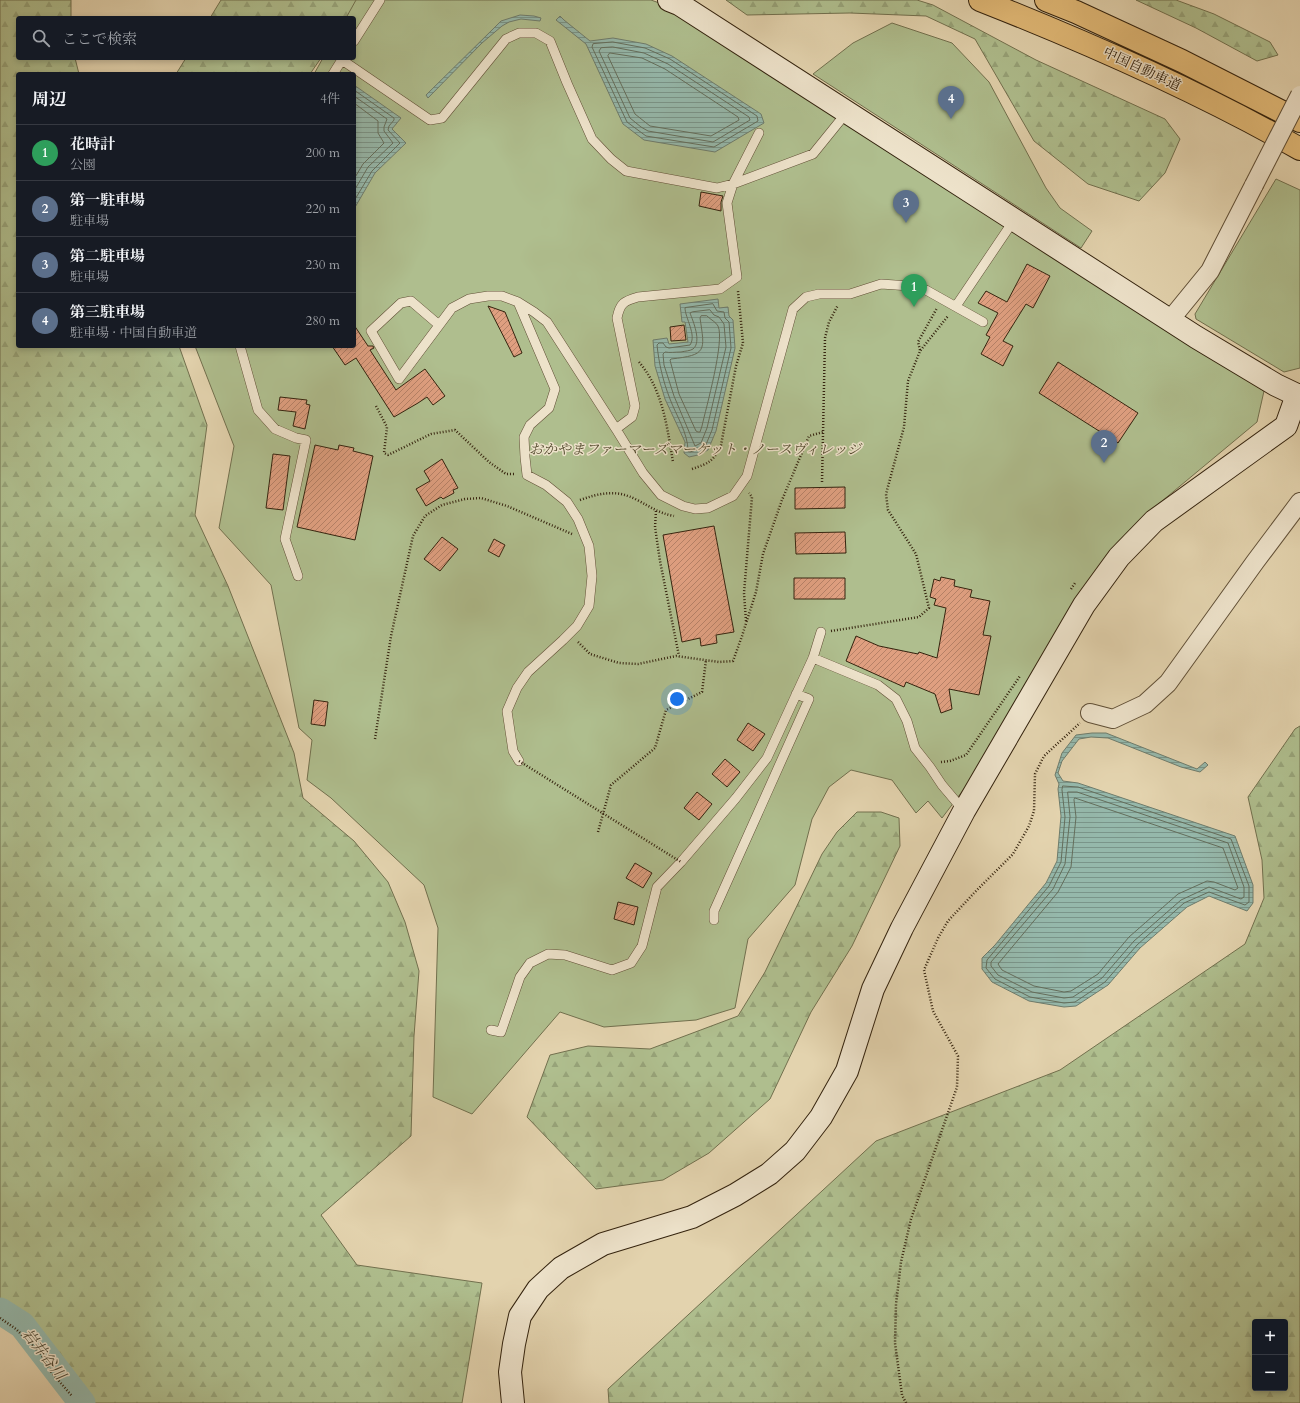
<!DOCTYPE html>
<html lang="ja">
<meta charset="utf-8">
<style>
body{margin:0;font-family:Cardo,"Noto Serif JP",serif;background:#242831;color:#f1f3f6}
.controls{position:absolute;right:12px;bottom:12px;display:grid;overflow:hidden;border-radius:4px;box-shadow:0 2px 6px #0003}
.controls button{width:36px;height:36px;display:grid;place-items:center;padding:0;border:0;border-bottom:1px solid #363941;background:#171b24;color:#f1f3f6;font:20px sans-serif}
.you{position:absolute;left:677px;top:699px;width:14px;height:14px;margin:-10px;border:3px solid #fff;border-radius:50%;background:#1a73e8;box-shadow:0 0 0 6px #1a73e833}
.badge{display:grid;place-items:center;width:26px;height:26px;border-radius:50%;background:#ea580c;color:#fff;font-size:13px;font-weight:700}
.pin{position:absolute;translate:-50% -33px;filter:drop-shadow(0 1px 2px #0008)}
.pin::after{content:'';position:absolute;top:21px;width:14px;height:12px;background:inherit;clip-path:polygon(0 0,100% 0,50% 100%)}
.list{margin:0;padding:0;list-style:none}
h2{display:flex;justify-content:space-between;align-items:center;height:52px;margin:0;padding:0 16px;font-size:17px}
h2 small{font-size:13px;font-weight:400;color:#9ea1a6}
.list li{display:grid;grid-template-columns:26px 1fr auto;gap:12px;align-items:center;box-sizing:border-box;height:56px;padding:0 16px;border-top:1px solid #363941}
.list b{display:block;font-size:15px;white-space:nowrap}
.list p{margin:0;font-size:13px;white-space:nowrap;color:#9ea1a6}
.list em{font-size:13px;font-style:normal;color:#9ea1a6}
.icon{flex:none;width:22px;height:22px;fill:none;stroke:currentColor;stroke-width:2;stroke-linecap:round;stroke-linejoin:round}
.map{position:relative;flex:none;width:1300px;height:1403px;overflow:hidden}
.search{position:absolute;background:#171b24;box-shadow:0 2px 6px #0003;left:16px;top:16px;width:340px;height:44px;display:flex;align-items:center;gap:10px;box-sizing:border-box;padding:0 14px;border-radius:4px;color:#9ea1a6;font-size:15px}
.panel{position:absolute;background:#171b24;box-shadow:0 2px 6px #0003;left:16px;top:72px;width:340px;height:276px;border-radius:4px}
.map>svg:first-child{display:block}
.forest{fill:url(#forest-firs);stroke:#72704e;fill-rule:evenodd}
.park{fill:#afbe8e;stroke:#72704e}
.water{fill:url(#water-rules);stroke:#6e7c6c}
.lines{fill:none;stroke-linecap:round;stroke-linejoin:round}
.shore{stroke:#646e5c;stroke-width:1}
.river{stroke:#95b8ab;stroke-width:27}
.building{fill:url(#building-hatch);stroke:#34230e}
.lane-casing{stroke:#604f36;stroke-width:10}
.street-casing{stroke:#604f36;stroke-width:20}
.secondary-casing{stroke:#34230e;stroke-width:24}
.highway-casing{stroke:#34230e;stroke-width:24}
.path{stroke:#34230e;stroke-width:2.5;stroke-dasharray:1 2;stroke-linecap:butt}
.lane{stroke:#ede2ca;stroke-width:9}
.street{stroke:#ede2ca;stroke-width:18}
.secondary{stroke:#ede2ca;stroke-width:22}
.highway{stroke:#e2ba77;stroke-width:22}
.street-bridge-casing{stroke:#604f36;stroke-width:20;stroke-linecap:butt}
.path-bridge{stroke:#34230e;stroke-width:2.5;stroke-dasharray:1 2;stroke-linecap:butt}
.street-bridge{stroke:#ede2ca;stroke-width:18}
.labels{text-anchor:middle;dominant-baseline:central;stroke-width:3;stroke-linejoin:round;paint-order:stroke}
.street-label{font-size:14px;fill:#34230e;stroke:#ede2ca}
.park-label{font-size:14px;font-style:italic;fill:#534a2e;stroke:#ede2ca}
.water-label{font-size:15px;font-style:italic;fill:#4c4835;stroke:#ede2ca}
</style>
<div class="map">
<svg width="1300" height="1403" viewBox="0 0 1300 1403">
<defs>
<pattern id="forest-firs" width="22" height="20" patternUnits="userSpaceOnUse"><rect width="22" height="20" fill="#afbe8e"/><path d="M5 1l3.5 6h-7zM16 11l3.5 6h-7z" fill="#97a379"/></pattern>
<pattern id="water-rules" width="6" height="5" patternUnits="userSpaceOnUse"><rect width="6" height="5" fill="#95b8ab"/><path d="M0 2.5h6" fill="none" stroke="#7a958a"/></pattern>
<pattern id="building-hatch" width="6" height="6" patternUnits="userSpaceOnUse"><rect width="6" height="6" fill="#df9f80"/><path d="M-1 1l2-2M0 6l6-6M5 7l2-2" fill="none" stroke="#b68167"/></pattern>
</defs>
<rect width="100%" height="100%" fill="#e3d3ae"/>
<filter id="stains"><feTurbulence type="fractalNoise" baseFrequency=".005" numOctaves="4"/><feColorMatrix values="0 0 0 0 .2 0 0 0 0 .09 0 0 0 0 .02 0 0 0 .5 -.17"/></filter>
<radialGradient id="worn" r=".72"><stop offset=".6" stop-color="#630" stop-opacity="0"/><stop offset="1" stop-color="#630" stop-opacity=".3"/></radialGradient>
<path class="forest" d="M0 0H71V18H18V58H75L79 74H18V346H179L207 425 195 515 228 586 294 753 303 798 354 841 388 882 405 922 419 971 414 1036 411 1136 321 1215 357 1265 482 1283 462 1403H79V1395L27 1319 0 1301Z
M221 0H361L349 18H210Z
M726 0H917L933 5 1036 60 1165 119 1180 139 1165 173 1139 201 1088 184 1034 141 975 39 926 16 850 13 747 15Z
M1136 0H1176L1214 14 1270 42 1278 55 1257 61 1196 28Z
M186 58H321L310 74H176Z
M1300 726V1403H609L608 1389 876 1141 1060 1070 1245 944 1264 898 1262 860 1248 797 1295 729ZM1255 1322H1285V1388H1255Z
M857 812H881L899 818 900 846 852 946 811 1012 770 1099 709 1153 663 1180 596 1189 527 1117 550 1055 588 1046 650 1049 738 1016 765 972 822 854 837 832Z"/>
<path class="park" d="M356 0H651L662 4 1264 391 1257 422 1150 511 967 785 942 818 928 801 916 813 892 780 851 770 829 787 812 819 795 885 748 939 735 1008 696 1020 604 1027 560 1012 472 1114 433 1097 438 928 424 885 331 798 307 780 312 740 299 728 271 585 219 528 234 446 195 346H354V74H314L323 58H354V18H346Z
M892 23 952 43 989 82 1046 188 1060 208 1092 231 1081 248 813 74 853 43Z
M1276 179 1300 190V368L1284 372 1196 319 1195 314Z"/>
<path class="water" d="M520 15 534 16 541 18 540 21 521 19 509 22 502 26 482 43 428 98 426 95 493 29 501 21Z
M560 16 564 20 590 41 613 38 646 44 672 56 761 114 764 123 715 152 644 140 623 124 586 44 556 20Z
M354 85 401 118 392 129 406 143 375 173 354 209Z
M718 299 719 308 728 307 729 316 733 320 735 348 716 431 708 450 698 455 689 457 684 453 685 442 665 399 655 366 653 340 667 338 669 344 688 342 685 322H682L680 304Z
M1092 733H1106L1197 769 1205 762 1208 765 1200 772 1181 767 1108 738 1091 737 1079 739 1062 761 1058 773 1063 781 1078 783 1235 836 1253 885V903L1247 911 1209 896 1187 907 1140 948 1108 985 1076 1006 1064 1007 1029 1001 992 982 982 969V958L995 945 1046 883 1057 861 1061 816 1058 789 1059 784 1055 775 1062 753 1076 735Z"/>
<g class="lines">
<path class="shore" d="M613 42 645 48 670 59 757 116 758 121 714 147 646 136 627 122 592 47 593 44Z
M613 47 644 53 668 64 749 117 750 120 713 142 648 131 641 127 630 118 599 51 601 48Z
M610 53 642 58 665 69 738 117 739 120 711 136 650 126 635 114 608 56Z
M354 90 394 118V120L389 126 388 130 400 143 372 171 354 201
M354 96 387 119 384 127V131L393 143 368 167 354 191
M354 103 378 121V133L384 143 363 164 354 179
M713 304 717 311 724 312 725 318 729 322 731 348 712 430 705 447 690 452 688 451C688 433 676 415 670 399 663 381 659 364 657 345L659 343H663L666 347 669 348 690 345C697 335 685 318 685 308Z
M710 310 714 315 719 317 724 324 726 347 707 428 701 443 695 446 674 396 664 365 663 354 665 352C670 353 675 352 681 352 685 351 690 351 693 349 702 342 693 321 690 313L692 312Z
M707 316C711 320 716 322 718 326 725 341 706 408 702 426L700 432H698L696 431 679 394 670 360 671 359C707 355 705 351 700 318L701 316Z
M1063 786 1078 787 1231 839 1249 886V902L1245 905 1209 892 1184 903 1137 945 1105 982 1075 1002 1064 1003 1030 997 995 979 986 968 987 960 1049 886 1061 862 1065 817 1062 790Z
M1068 792H1077L1228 843 1244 887V897L1241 899 1209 887 1181 900 1134 941 1102 978 1073 997 1064 998 1032 992 998 975 991 966V962L1053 889 1065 864 1070 817Z
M1075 798 1223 848 1238 888 1235 890 1214 882 1207 881 1178 894 1129 937 1098 974 1071 991 1064 992 1034 986 1002 970 998 964 1058 892 1071 867 1076 817 1074 800Z"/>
<path class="river" d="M0 1311 22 1325 82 1403"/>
</g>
<path class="building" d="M701 192 723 196 721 202V211L699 206Z
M1027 264 1050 276 1033 308 1026 304 1003 341 1013 346 1003 366 981 354 990 337 986 335 998 313 978 303 986 291 1007 302Z
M488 306 505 312 522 353 514 357Z
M354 325 368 346H373L374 348 370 350 396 390 425 369 445 396 433 405 427 397 418 403 394 417 356 358 345 365 332 346H354Z
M684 325 686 340 671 341 670 327Z
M1058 362 1138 413 1118 443 1039 393Z
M280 397 307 400 306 404 310 405 305 429 293 426 296 412 278 410Z
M315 445 338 450 339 445 354 448 353 451 373 456 355 540 297 527Z
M273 454 290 456 283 510 266 508Z
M442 459 458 488 453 490 454 493 443 499 441 497 426 506 416 489 430 481 424 471Z
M845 487V508L795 509V488Z
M714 526 734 632 716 635 717 643 701 646 700 638 682 642 663 535Z
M845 532 846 553 796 554 795 533Z
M442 537 458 549 440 571 424 559Z
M494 539 505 545 499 557 488 551Z
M941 577 955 580 954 586 972 590 970 597 990 601 983 635 991 636 979 695 949 689 952 709 941 713 935 694 906 682 904 687 846 661 856 636 879 646 918 654 919 652 937 658 946 608 934 605 936 599 930 597 934 579 940 581Z
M794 578H845V599H794Z
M314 700 328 702 325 726 311 724Z
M748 723 765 734 753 751 737 740Z
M725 759 740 772 727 787 712 774Z
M697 792 712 804 699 820 684 808Z
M635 863 652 873 643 888 626 878Z
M618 902 638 907 634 925 614 919Z"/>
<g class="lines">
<g class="lane-casing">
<path id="lane" d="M354 41 380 0
M342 60 430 120 442 118 506 39 519 33H536L550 41 567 83 592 139 611 159 626 171 717 188 733 184 813 154 847 112
M333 74 343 58
M518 302 555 389 549 408 530 425 524 437 525 457 527 475 546 485 567 502 578 519 589 546 592 576 589 606 577 626 563 640 528 672 517 688 507 711 513 751 519 761
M956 306 1014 220
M439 325 411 301 401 303 371 331 399 379 452 308 469 299 488 296H502L518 302 534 312 547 322 616 429 643 473 661 495 683 506 695 509 708 508 733 496 747 476 793 309 806 297 819 294H850L881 284 910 286 926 290 983 322
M240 346 258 410 275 429 296 438 306 440 285 539 298 576
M616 429 632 417 635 406 617 318C620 303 624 301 638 297L720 289 737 277 727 203 733 184 759 133
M813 658 878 685 896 699 907 721 915 748 930 767 942 785 964 811
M714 920V911L809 699 796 694
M491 1030 501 1032 520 977 530 963 548 954 565 955 612 970 631 963 642 946 657 887 681 862 736 798 767 758 813 658 821 632"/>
</g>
<g class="street-casing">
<path id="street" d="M1170 320 1210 271 1254 185
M1090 713 1113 719 1145 704 1168 683 1255 562 1300 502"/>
</g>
<g class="secondary-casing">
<path id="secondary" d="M669 0 679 4 1196 337 1276 385 1297 395H1300
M513 1403 510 1372 514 1344 520 1316 538 1289 561 1268 603 1244 692 1217 735 1195 769 1174 795 1151 821 1117 847 1071 873 989 902 928 964 811 1084 605 1119 557 1154 521 1286 426 1297 395"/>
</g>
<g class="highway-casing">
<path id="highway" d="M980 0C1089 43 1198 91 1300 149
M1046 0 1076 12 1182 61 1300 121"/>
</g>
<path class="path" d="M920 350 918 342 937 308
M639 362C663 390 667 427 673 462
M376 406 387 427 384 453 388 455 431 434 455 430 489 462 506 474H515
M692 469C709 463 713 462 721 445L736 366 743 343 738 291
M822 482 825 338 829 322 838 305
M580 500C600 493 617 489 637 500 651 507 658 513 674 516
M656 511 655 527 660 561 679 656
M1071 589 1075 583
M746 621 744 593 752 497 749 493
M831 631 919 617 929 608 916 554 888 510 886 494 904 427 908 381 920 351 948 316
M578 642 590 654 619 663 638 664 676 656 719 662 733 661 742 636 756 592 763 554 782 500 809 436 823 432
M375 739 391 636 413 536 425 516 442 505 465 499 481 498 507 506 572 534
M941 762 950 761 966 755 1020 676
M598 832 611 785 655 748 666 710 702 692 706 660
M0 1318 16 1329 41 1354 52 1373 72 1396
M906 1403 902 1395 895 1343 896 1304 901 1262 911 1219 957 1087 958 1056 933 1011 924 970 938 938 948 921 975 892 1013 854 1029 826 1034 811 1035 774 1044 756 1080 723"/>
<use href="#lane" class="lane"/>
<use href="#street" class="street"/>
<use href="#secondary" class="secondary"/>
<use href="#highway" class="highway"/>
<g class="street-bridge-casing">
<path id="street-bridge" d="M1254 185 1300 95"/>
</g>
<path class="path-bridge" d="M519 761 681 862"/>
<use href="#street-bridge" class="street-bridge"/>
</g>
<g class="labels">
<g class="street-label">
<text transform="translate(1142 69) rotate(25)">中国自動車道</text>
</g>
<g class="park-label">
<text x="695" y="449">おかやまファーマーズマーケット・ノースヴィレッジ</text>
</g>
<g class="water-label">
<text transform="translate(44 1354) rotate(52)">岩井谷川</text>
</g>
</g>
<rect width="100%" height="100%" filter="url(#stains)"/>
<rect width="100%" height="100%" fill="url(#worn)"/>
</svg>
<div class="controls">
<button>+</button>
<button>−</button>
</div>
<div class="you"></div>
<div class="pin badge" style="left:914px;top:307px;background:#2e9e5b">1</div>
<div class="pin badge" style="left:1104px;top:463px;background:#5c6f8a">2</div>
<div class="pin badge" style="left:906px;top:223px;background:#5c6f8a">3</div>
<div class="pin badge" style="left:951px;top:119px;background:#5c6f8a">4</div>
<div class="search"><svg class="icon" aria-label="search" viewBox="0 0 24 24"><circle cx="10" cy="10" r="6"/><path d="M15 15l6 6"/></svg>ここで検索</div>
<section class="panel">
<h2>周辺<small>4件</small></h2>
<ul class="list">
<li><span class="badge" style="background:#2e9e5b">1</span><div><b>花時計</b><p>公園</p></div><em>200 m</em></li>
<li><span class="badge" style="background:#5c6f8a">2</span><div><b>第一駐車場</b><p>駐車場</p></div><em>220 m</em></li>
<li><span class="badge" style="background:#5c6f8a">3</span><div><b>第二駐車場</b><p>駐車場</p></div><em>230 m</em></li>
<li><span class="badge" style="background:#5c6f8a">4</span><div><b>第三駐車場</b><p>駐車場 · 中国自動車道</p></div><em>280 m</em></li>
</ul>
</section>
</div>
